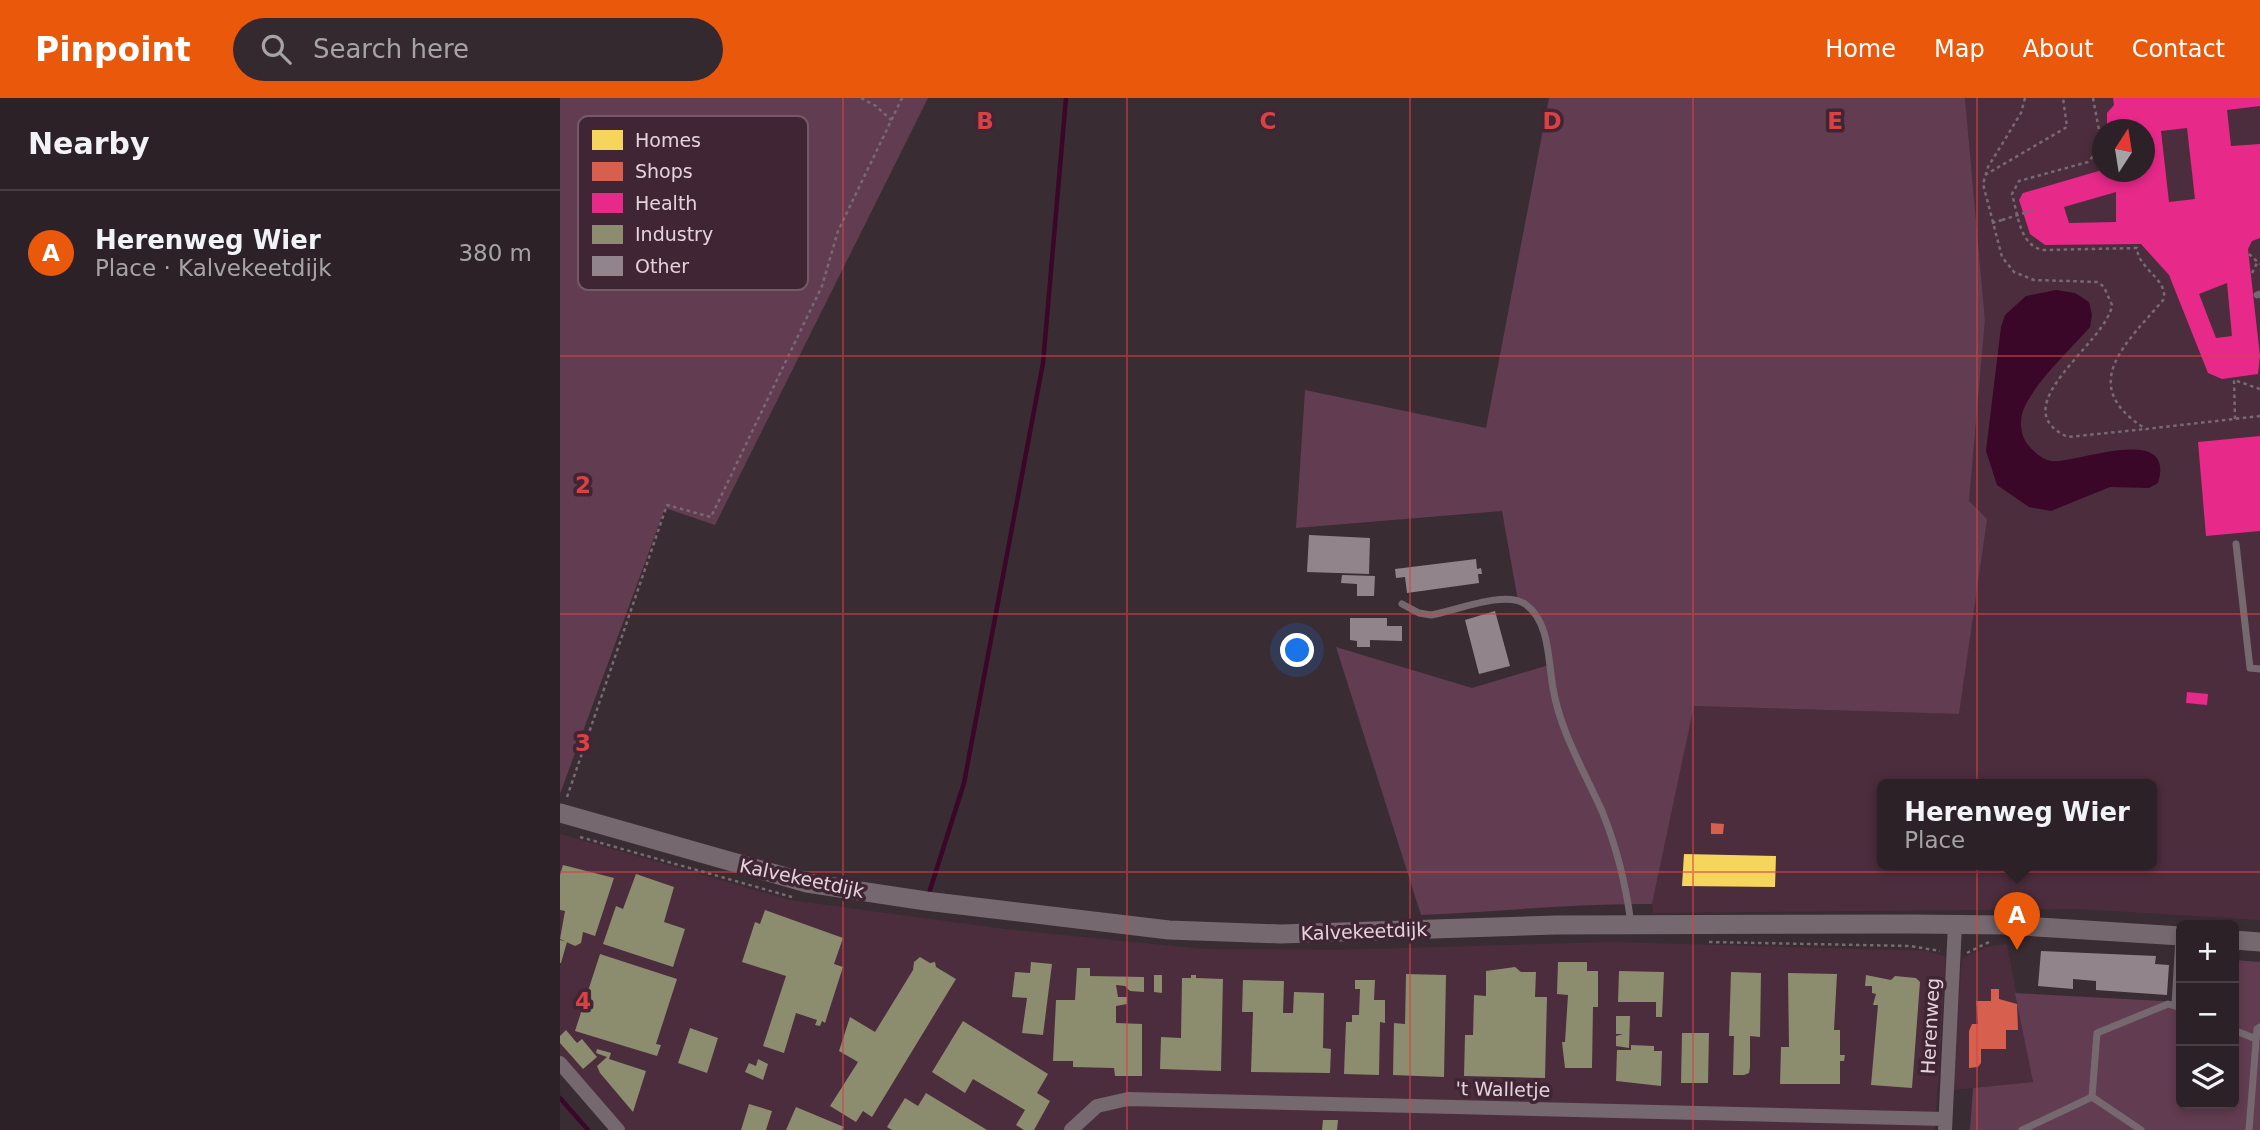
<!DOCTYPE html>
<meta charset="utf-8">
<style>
body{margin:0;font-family:"DejaVu Sans",sans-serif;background:#34292e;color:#f1f3f6}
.controls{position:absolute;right:21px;bottom:21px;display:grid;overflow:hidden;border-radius:10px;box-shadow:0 4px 10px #0003}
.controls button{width:63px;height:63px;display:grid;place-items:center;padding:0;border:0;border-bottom:2px solid #483e43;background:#2c2126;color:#f1f3f6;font:35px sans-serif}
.compass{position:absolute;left:1532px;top:21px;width:63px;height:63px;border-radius:50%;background:#2c2126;box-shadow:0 4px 10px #0003;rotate:12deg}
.you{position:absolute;left:738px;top:553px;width:24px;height:24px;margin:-18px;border:5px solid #fff;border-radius:50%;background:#1a73e8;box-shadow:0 0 0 10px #1a73e833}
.badge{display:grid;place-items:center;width:46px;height:46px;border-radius:50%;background:#ea580c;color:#fff;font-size:23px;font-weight:700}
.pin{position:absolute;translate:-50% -58px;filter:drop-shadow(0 2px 4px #0008)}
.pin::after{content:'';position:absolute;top:37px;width:24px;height:21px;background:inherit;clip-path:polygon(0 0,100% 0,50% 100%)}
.popup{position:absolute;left:1317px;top:681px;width:280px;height:91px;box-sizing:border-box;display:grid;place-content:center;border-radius:10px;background:#2c2126;filter:drop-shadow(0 2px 5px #0005);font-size:23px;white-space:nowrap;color:#a6a3a7}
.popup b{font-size:26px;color:#f1f3f6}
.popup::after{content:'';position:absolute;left:50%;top:100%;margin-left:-14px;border:14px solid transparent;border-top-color:#2c2126}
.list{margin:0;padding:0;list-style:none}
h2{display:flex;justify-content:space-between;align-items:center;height:91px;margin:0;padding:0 28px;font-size:30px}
h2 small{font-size:23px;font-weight:400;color:#a6a3a7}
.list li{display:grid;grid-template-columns:46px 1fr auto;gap:21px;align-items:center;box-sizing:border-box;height:126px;padding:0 28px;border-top:2px solid #483e43}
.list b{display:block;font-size:26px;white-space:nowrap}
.list p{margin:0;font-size:23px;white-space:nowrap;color:#a6a3a7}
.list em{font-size:23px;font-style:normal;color:#a6a3a7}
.icon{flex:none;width:38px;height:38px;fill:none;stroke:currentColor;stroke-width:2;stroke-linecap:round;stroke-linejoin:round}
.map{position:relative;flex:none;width:1700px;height:1032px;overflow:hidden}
header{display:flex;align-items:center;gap:42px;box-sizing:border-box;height:98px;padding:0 35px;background:#ea580c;color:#fff}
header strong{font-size:33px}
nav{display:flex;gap:38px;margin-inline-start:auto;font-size:24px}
.search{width:490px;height:63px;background:#34292e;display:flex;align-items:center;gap:18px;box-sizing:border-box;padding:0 24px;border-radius:38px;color:#a6a3a7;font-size:26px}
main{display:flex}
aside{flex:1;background:#2c2126}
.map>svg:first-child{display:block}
.built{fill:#4c2d3d;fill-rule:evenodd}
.green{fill:#623c50}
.water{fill:#3a0728}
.homes{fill:#f6d55c}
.shops{fill:#d6604d}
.health{fill:#e7298a;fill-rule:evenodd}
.industry{fill:#8c8c6e}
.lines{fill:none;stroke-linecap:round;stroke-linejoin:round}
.stream{stroke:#3a0728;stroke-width:4.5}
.building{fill:#91858b}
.path{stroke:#776a71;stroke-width:2.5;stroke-dasharray:3.5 3.5;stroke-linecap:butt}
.service{stroke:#76686f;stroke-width:7}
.minor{stroke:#76686f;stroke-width:14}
.tertiary{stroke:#76686f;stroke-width:19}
.path-bridge{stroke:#776a71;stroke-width:2.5;stroke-dasharray:3.5 3.5;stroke-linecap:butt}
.grid{fill:none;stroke:#d84243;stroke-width:2;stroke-opacity:0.55}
.labels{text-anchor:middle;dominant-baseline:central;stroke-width:7;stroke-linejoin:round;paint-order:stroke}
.street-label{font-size:19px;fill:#e5d3dc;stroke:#402634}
.key{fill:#402634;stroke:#725a66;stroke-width:2}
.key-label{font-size:19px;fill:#e5d3dc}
.grid-label{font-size:23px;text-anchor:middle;font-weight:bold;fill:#d84243;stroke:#402634;stroke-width:7;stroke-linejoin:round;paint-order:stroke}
</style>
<header>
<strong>Pinpoint</strong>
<div class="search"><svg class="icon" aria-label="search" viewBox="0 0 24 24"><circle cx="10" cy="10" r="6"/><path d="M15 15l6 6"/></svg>Search here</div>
<nav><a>Home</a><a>Map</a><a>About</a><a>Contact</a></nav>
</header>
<main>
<aside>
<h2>Nearby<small></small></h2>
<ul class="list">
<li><span class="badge">A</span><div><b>Herenweg Wier</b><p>Place · Kalvekeetdijk</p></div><em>380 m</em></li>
</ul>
</aside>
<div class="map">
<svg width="1700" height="1032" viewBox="0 0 1700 1032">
<rect width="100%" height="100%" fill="#3a2c33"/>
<path class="built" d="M1405 0H1700V822L1518 811 1093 815 1092 806 1134 608 1399 616 1409 403 1425 222ZM1542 32H1584V74H1542ZM1322 686H1592V766H1322Z
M0 736 230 802 444 831 643 851 775 852 1051 844 1368 853 1386 859 1375 1032H64L0 958Z
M1447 846 1473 984 1392 992 1402 861 1426 849Z"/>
<path class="green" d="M0 0H368L155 427 105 410 0 696Z
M989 0H1405L1425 222 1409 403 1427 421 1399 616 1134 608 1092 806C1015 805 938 814 861 817L776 549 912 590 989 567C985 540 980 520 958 503L942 413 736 430 745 292 926 330Z
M1674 862 1700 864V1032H1410L1413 990 1473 984 1455 895 1621 904V1006H1674Z"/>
<path class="water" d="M1496 192 1515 195 1529 204 1532 217 1530 229C1511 251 1473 286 1463 313 1459 325 1461 339 1469 348 1475 355 1482 361 1491 363 1513 367 1617 323 1598 385L1589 390 1550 389 1491 413 1469 409 1437 387 1426 353 1441 229 1445 217 1466 198Z"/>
<path class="homes" d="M1124 756 1216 758 1215 789 1122 788Z"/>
<path class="shops" d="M1151 725 1164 726 1163 736H1151Z
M1431 891H1439V901L1457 906 1458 932H1446V951H1421V965L1418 969 1409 970V933L1412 926H1418L1416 903H1431Z"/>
<path class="health" d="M1553 0H1700V8L1667 12 1671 48 1700 46V140L1692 143 1688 151 1700 258 1698 276 1662 281 1648 275 1609 177 1581 146 1485 147 1470 136 1459 102 1463 95 1542 72 1584 74V32H1547V15L1554 7ZM1627 30 1635 101 1609 104 1601 33ZM1556 94V124L1509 125 1504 109ZM1667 185 1672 238 1656 240 1639 196Z
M1700 338V433L1646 438 1638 344Z
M1627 594 1648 596 1647 607 1626 605Z"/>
<path class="industry" d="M3 767 54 780 35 838 23 834 21 845 15 848 0 841 5 813 0 812V777Z
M76 776 114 789 104 824 125 831 113 869 43 846 56 808 63 811Z
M205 812 283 840 274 866 283 869 265 925 262 923 260 928 255 927 257 922 236 915 224 955 203 948 226 878 182 864 195 824 200 826Z
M0 842 7 844 1 865H0Z
M40 856 117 881 96 946 101 947 97 958 15 933Z
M360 859 370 865 375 864 376 869 396 881 312 1019 303 1013 296 1024 270 1008 298 964 279 953 290 919 315 934 353 872 354 864Z
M471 864 492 866 483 937 462 935 467 900 452 899 455 874 470 875Z
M998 864H1027V873H1038V909H1033L1032 970H1005L1002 944H1005L1008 897 997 896Z
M955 869 961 874H976L975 899H987L985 980 904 978 905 937H913L914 897 926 898V873Z
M517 870H530V878L584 879V894L570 893 565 888 556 887 558 899H567V906L556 908V925L582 926V978H555L554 970 513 969V963H493L496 902H515Z
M1059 873 1104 874 1102 919H1096V904H1058Z
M1171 874 1201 875 1200 939 1190 938V969L1189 975 1184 977H1173L1174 938H1169Z
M1228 875 1277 876 1274 932H1280V957H1285L1284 963H1280V986H1220L1221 949H1229Z
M846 876 886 877 884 979 833 977 834 925 845 926Z
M594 877H602V895L594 894Z
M631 877H636V880L663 881 661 973 600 971 601 939 621 940 622 880H631Z
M1306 877 1331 882 1335 878 1356 880 1360 884 1352 990 1311 987 1318 907H1313L1316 896 1312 895V888H1305Z
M683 882 724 883 723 915H733L734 894 764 895 763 950 771 951 770 975 691 974 693 914H682Z
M795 882H815L814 902H825V925L820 924 819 977 784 976 786 924H792V917H799L800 891H795Z
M1056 918H1070L1069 950 1056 948V938L1063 936H1056Z
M403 923 488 976 477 995 490 1003 474 1032H464L456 1027 465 1012 413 981 405 995 372 974Z
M130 930 158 940 147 975 118 965Z
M6 932 17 945 22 941 37 959 23 971 0 945V938Z
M1122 935H1149L1148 985H1121Z
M1071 947 1094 948V953H1102L1101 988 1056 983 1057 952H1071Z
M37 951 51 955 49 961 86 973 73 1014 40 975 37 968 47 959 36 955Z
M198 961 208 966 203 982 185 974 189 965 196 968Z
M366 995 427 1032H332L327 1029 345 1000 358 1008Z
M189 1006 212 1013 206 1032H181Z
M236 1009 284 1029 282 1032H226Z
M763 1022H778L777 1032H762Z"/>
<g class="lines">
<path class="stream" d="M370 792 404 685 483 265 506 0
M0 1000 28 1032"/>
</g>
<path class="building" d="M120 153 128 156 118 178 110 174Z
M749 437 810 440 809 476 747 474Z
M916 461 917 471 921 470 922 476H918L919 485 847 495 845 479 836 480 835 471Z
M782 477 815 478 814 498H797V486L781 485Z
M935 513 950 568 919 576 905 522Z
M790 520H827V528H842V543L810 542V549H797V543L790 542Z
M1481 853 1596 858 1595 866 1609 867 1607 897 1536 892V883L1513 881V891L1478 888Z"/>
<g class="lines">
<path class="path" d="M301 0 316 8 331 22
M1465 0 1461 15 1428 69 1423 86 1442 159 1454 174 1474 182 1538 184 1544 189 1552 207C1547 245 1440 309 1508 339L1586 331
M1533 0 1542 48
M1542 48 1528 64 1459 83 1452 96C1458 117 1460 150 1485 152L1577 150C1578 171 1607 180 1604 201 1567 245 1515 287 1586 331L1700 318
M1425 77 1507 29 1503 0
M1464 115 1476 112
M1432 125 1442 122
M1689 156 1700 166
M1692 175 1697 165
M1675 321 1674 282 1700 291
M7 699 107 407 151 419 262 188 278 133 342 0
M20 739 232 799
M1149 844 1350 848 1380 853
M1407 855 1429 844"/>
<path class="service" d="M1697 197 1700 196
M1676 446 1690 570 1700 571
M842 506 859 515 871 517C895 513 945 492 965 506 990 523 988 563 993 590 1000 633 1024 673 1042 713 1057 750 1066 787 1071 826
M1615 907 1619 839
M1674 932 1696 941
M1532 999 1581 1032
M1462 1032 1532 999 1537 935 1608 906 1621 910
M1689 1032 1697 931 1700 929"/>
<path class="minor" d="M0 965 58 1032
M511 1032 537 1008 568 1001 1385 1021
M1385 1032 1395 826"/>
<path class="tertiary" d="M0 715 247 785 366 803 609 832 721 836 995 827 1351 826 1446 827 1621 838
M1674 842 1700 844"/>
<path class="path-bridge" d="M1442 122 1464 115"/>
</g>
<path class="grid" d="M283 0V1032M567 0V1032M850 0V1032M1133 0V1032M1417 0V1032M0 258H1700M0 516H1700M0 774H1700"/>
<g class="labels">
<g class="street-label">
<text transform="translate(242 780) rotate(12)">Kalvekeetdijk</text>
<text transform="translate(804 833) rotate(-2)">Kalvekeetdijk</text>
<text transform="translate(1370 928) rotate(-87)">Herenweg</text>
<text transform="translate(943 991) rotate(1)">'t Walletje</text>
</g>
</g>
<rect x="18" y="18" width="230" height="174" rx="10" class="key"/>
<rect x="32" y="32" width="31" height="20" fill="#f6d55c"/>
<rect x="32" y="64" width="31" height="19" fill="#d6604d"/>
<rect x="32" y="95" width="31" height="20" fill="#e7298a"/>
<rect x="32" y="127" width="31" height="19" fill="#8c8c6e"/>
<rect x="32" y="158" width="31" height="20" fill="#91858b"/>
<g class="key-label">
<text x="75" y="49">Homes</text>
<text x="75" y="80">Shops</text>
<text x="75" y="112">Health</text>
<text x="75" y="143">Industry</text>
<text x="75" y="175">Other</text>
</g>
<g class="grid-label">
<text x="425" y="31">B</text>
<text x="708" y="31">C</text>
<text x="992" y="31">D</text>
<text x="1275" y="31">E</text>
<text x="23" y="395">2</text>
<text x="23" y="653">3</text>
<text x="23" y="911">4</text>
</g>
</svg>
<div class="controls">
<button>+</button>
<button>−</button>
<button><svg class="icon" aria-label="layers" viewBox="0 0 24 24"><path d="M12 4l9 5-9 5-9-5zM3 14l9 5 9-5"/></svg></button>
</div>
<svg class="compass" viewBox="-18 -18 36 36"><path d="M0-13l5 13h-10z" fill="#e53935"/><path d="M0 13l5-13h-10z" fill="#a6a3a7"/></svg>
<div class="you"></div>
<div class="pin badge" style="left:1457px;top:852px">A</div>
<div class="popup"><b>Herenweg Wier</b>Place</div>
</div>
</main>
